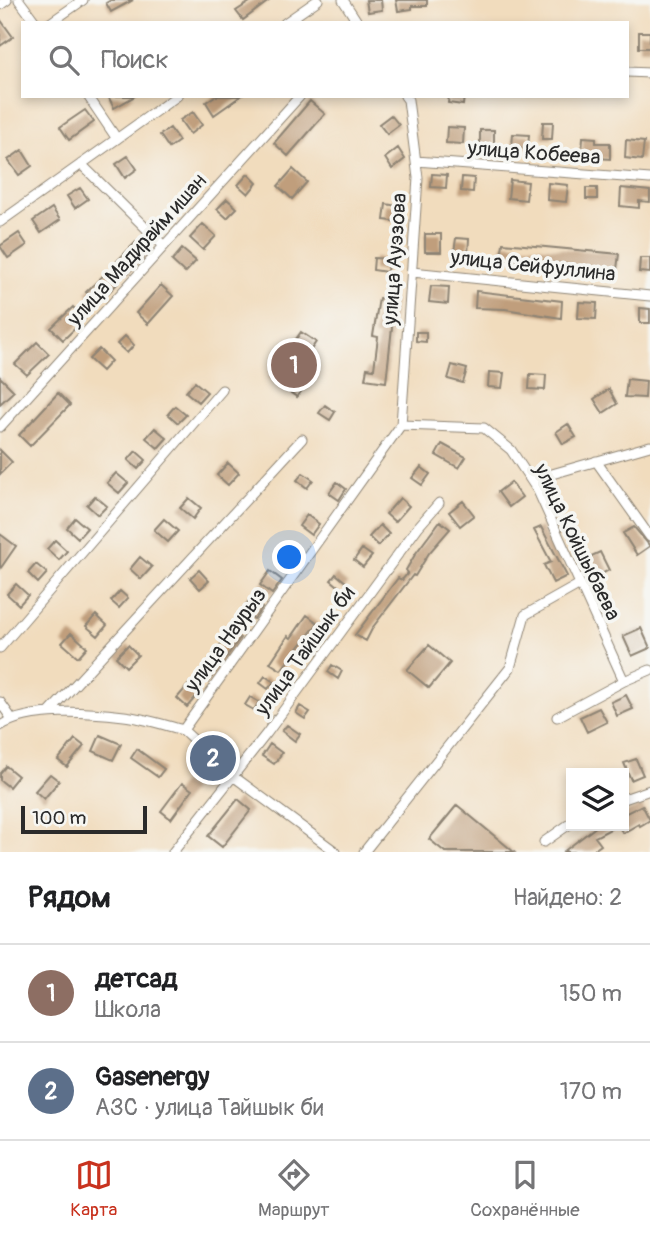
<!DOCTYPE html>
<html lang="ru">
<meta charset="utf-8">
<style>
body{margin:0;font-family:Pangolin,sans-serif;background:#f2f2f2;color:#202124}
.controls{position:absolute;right:21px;bottom:21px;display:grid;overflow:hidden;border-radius:0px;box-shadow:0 4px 10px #0003}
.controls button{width:63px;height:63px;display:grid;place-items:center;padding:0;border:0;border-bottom:2px solid #e0e0e0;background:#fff;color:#202124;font:35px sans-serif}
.scale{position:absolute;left:21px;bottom:18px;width:126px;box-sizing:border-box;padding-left:7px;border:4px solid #2b2b2b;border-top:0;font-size:19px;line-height:24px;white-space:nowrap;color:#2b2b2b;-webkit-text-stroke:5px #f6f6f2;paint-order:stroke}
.you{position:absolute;left:290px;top:558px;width:24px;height:24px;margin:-18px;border:5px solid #fff;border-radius:50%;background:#1a73e8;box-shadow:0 0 0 10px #1a73e833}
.badge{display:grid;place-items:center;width:46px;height:46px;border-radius:50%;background:#c8321e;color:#fff;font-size:23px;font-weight:700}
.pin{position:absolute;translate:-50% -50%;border:4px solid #fff;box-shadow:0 2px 7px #0006}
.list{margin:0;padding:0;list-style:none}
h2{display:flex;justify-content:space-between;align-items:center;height:91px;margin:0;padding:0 28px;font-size:30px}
h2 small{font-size:23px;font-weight:400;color:#757577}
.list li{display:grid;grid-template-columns:46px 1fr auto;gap:21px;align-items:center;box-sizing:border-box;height:98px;padding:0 28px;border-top:2px solid #e0e0e0}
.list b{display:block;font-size:26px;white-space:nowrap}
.list p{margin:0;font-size:23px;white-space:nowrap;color:#757577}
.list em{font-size:23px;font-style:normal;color:#757577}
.icon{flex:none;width:38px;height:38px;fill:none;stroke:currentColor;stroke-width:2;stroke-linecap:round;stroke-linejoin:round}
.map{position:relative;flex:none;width:650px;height:852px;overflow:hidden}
.search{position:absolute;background:#fff;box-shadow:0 4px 10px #0003;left:21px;right:21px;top:21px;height:77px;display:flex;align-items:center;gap:18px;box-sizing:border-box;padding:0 24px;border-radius:0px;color:#757577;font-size:26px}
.sheet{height:287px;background:#fff}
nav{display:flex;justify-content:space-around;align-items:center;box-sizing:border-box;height:98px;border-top:2px solid #e0e0e0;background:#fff;font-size:19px;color:#757577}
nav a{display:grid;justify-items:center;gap:4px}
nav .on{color:#c8321e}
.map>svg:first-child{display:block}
.building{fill:#c09e7c}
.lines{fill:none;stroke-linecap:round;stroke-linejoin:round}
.street-casing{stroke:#8e8474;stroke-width:11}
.street{stroke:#fff;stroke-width:9}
.labels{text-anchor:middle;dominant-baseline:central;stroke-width:7;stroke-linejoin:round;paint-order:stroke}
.street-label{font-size:21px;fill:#2b2b2b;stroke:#f6f6f2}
</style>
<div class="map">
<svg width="650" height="852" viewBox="0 0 650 852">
<rect width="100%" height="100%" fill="#f6f6f2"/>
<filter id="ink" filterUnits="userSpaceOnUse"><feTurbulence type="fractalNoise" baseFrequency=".0143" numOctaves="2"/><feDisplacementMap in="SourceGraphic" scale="14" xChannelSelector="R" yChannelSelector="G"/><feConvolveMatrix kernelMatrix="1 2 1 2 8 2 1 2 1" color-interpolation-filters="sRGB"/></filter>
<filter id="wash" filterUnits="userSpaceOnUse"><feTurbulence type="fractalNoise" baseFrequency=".00686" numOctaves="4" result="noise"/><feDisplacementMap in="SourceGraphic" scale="28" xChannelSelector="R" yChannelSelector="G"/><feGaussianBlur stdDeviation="1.57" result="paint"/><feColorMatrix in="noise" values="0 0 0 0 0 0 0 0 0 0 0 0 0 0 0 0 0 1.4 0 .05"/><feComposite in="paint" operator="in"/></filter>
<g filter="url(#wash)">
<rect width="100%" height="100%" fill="#f1dcbd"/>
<g id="blocks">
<path class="building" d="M111 0H133L111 12 106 3Z
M253 0H270L243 20 236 11Z
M366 0H381L382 10 368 12Z
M396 0H427V6H412V9L398 11Z
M0 19 13 37 0 46Z
M639 32H650V48H639Z
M108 96H135L114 108Z
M215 96H241L214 115 206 102Z
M449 96H464L463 105 448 103Z
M310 101 325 114 288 156 274 143Z
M85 110 94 122 69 140 60 127Z
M193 112 202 125 190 134 180 120Z
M391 115 399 125 387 134 379 124Z
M543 122H553L552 139H542Z
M447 127 464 128 463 144 446 143Z
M170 128 179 141 169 148 160 135Z
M480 130H494V146H480Z
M513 134 529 135 528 148 512 147Z
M583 137 596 138V143H610V159L598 158V155L582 154Z
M626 140 644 142 642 160 625 158Z
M398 148 405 159 392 169 385 158Z
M22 150 32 166 19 175 8 160Z
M128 156 137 169 125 178 116 164Z
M293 169 307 182 292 199 278 186Z
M248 174 257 183 248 194 238 185Z
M432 174 447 175 446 188 431 187Z
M462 177 474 178 473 192 461 191Z
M510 180 528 182 526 200 508 198Z
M548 183 568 185 566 202 547 200Z
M80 188 88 199 75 208 67 196Z
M586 188H597V199H586Z
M621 188 650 191V202L639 201V208L620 206Z
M227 199 237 208 227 218 217 209Z
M386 204 403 207 401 222 384 220Z
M52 208 60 220 41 233 33 221Z
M203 224 216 236 203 250 190 238Z
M19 233 27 245 8 258 0 246Z
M425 234H441V252H425Z
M456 238 469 239 468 254 454 253Z
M138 240 150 251 128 273 117 261Z
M503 243 619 254 617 269 501 258Z
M182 249 196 261 185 273 172 261Z
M374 258 388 259 387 272 373 270Z
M640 258H650V273L639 272Z
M108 271 119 282 97 304 86 292Z
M161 285 173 296 148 324 136 313Z
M431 286 449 287 448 304 429 302Z
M476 291 562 301 561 318 505 309 475 308Z
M379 298 395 300 386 382 365 379 367 368 374 369 378 337 373 336Z
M579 302 597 303 596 319 578 318Z
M73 307 85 319 63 340 51 328Z
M640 308 650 309V323H640Z
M301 332 316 342 304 360 317 369 297 397 269 378Z
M416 332H426V342L416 341Z
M125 336 134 345 127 353 117 344Z
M37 342 49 354 27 375 15 364Z
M99 349 111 361 102 371 89 359Z
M452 365 467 369 463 383 448 379Z
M489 372 504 373 502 388 488 387Z
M530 374 546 375 545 390 529 389Z
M0 377 14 391 0 404Z
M627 379 646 381 645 398 625 397Z
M195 382 207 392 198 402 186 392Z
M609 389 617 404 603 413 594 399Z
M58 393 70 405 30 446 19 435Z
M325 405 335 412 330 420 319 413Z
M175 406 186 415 178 423 168 414Z
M568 424 576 437 563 444 556 432Z
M155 428 167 438 158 448 146 438Z
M442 444 466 457 459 468 436 455Z
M0 450 12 462 0 474Z
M136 451 146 460 138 469 128 460Z
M228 463 239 473 228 485 217 475Z
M421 467 430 474 422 485 412 478Z
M116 473 128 483 119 493 107 483Z
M303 473 313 480 307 488 297 480Z
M337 482 346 489 339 500 329 493Z
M511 482 522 497 509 507 498 492Z
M95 496 107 506 98 515 87 505Z
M189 498 201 508 193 519 180 508Z
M400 498 409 506 395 522 386 514Z
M463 501 474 515 460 526 449 512Z
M307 515 319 524 311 535 299 526Z
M75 518 87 528 78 538 67 528Z
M164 519 178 531 168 542 154 530Z
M440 521 450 529 429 553 415 576 413 575 373 627 366 641 355 635 398 578 402 580 408 573 406 570 416 553Z
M380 525 389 534 378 546 369 537Z
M541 527 567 576 553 583 544 565 551 562 534 530Z
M634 527 650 546 637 555 623 533Z
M0 534 16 546 0 569Z
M55 540 67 551 59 560 47 549Z
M287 546 300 555 292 566 279 557Z
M362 549 372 556 363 567 354 560Z
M600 552 609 570 594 578 585 559Z
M140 557 152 567 141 579 130 569Z
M36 564 47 573 38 583 28 573Z
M199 570 209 581 200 589 190 578Z
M270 571 282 580 272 594 260 585Z
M336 574 348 584 343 590 331 580Z
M16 584 28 595 19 605 7 594Z
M120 591 128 598 119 608 111 601Z
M250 599 262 608 254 619 242 610Z
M96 615 107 625 98 636 86 626Z
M307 615 318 623 281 670 270 663 288 636 291 638Z
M641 628 650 648 632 656 623 636Z
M231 631 240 638 208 682 198 675Z
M71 633 87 647 78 657 62 643Z
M128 645 138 655 126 667 116 657Z
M429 645 450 663 429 688 407 670Z
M332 665 342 671 338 679 328 672Z
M265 676 274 682 268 689 260 683Z
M190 683 200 692 187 707 177 698Z
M626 695 633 709 617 716 611 702Z
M250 697 259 702 254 710 245 705Z
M300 706 310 712 305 719 296 713Z
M599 708 607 722 587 732 580 717Z
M287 725 300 734 295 741 282 731Z
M100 735 121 744 113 760 93 751Z
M75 739 84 746 67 767 58 760Z
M270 744 282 753 274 764 262 756Z
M137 749 164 769 158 777 131 758Z
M636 759 643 775 631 780 624 763Z
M6 766 18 776 9 787 0 780V773Z
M50 774 59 781 44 799 35 791Z
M182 783 192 790 171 819 161 811Z
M238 799 251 810 222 847 208 836Z
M457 805 514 852H445L429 839Z
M642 805 650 820 640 826 639 824 623 833 618 826H624V814Z
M597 826H616L595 837 601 845 591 852H563Z"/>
</g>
</g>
<g filter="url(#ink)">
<use href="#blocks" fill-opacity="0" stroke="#8e8474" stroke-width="2"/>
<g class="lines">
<g class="street-casing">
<path id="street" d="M19 0 36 23
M343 0 358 23
M0 5 7 0
M50 23 83 0
M285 23 318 0
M627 72 650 73
M88 96 117 139
M416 161 650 179
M81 164 164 246
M0 222 177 96
M412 272 650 296
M401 425 484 428 511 450 538 491 624 681
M401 425 418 178 408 100 405 96
M0 427 300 96
M596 461 650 537
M531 480 650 446
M0 648 222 390
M0 702 12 719
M49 713 302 439
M557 717 624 681 650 670
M0 726C31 707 89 712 124 716 144 718 164 725 183 730L401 425
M183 730 233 776 336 852
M624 799 650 790
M544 842 571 823
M173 852 267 733 418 527 439 503
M364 852 510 668 525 615 580 584"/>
</g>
<use href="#street" class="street"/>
</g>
</g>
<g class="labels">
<g class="street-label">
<text transform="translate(534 153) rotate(4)">улица Кобеева</text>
<text transform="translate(137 250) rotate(-48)">улица Мадирайм ишан</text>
<text transform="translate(395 259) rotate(-86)">улица Ауэзова</text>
<text transform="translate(533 266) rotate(6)">улица Сейфуллина</text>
<text transform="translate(577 542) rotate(64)">улица Койшыбаева</text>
<text transform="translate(226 640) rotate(-54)">улица Наурыз</text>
<text transform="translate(305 651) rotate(-54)">улица Тайшык би</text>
</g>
</g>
</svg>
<div class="controls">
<button><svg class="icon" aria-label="layers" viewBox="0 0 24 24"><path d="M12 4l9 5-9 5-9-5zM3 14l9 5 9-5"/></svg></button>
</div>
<div class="scale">100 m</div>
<div class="you"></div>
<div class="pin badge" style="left:294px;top:365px;background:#8d6e63">1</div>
<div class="pin badge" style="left:213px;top:758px;background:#5c6f8a">2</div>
<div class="search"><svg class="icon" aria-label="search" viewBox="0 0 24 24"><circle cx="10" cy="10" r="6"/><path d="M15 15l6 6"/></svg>Поиск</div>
</div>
<section class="sheet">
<h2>Рядом<small>Найдено: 2</small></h2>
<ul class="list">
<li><span class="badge" style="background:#8d6e63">1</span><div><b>детсад</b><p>Школа</p></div><em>150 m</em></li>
<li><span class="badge" style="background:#5c6f8a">2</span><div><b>Gasenergy</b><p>АЗС · улица Тайшык би</p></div><em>170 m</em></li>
</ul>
</section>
<nav>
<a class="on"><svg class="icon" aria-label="map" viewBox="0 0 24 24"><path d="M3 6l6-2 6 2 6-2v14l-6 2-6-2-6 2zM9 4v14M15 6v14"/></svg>Карта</a>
<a><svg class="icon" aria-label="directions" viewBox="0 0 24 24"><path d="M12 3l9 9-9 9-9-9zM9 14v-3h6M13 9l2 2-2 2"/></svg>Маршрут</a>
<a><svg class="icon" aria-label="saved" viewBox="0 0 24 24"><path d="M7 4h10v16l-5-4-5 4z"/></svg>Сохранённые</a>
</nav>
